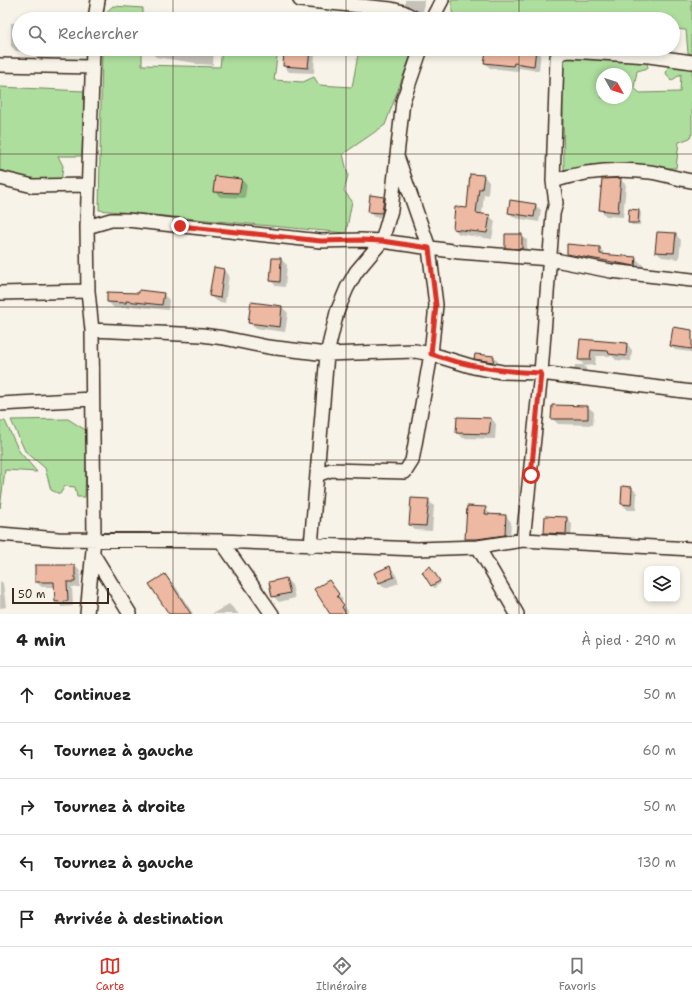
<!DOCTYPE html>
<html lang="fr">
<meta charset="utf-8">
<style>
body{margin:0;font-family:"Shantell Sans",sans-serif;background:#f6f6f6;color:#222}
.controls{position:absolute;right:12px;bottom:12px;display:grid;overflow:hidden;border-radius:8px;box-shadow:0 2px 6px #0003}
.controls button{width:36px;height:36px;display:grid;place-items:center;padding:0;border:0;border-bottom:1px solid #e0e0e0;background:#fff;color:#222;font:20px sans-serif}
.compass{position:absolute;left:596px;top:68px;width:36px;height:36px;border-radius:50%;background:#fff;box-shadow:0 2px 6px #0003;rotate:129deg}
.scale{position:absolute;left:12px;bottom:10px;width:97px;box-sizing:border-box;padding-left:4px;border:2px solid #3b2a1e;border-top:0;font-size:11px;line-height:14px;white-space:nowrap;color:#3b2a1e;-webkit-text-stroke:3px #f7f3e8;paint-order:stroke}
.stop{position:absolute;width:12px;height:12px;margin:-9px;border:3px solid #d93025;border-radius:50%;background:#fff}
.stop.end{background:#d93025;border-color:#fff;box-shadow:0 1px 4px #0008}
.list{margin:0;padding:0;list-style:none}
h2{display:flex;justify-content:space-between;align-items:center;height:52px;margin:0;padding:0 16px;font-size:17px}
h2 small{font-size:13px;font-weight:400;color:#767676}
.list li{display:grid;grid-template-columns:26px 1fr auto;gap:12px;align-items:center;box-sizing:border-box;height:56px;padding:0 16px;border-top:1px solid #e0e0e0}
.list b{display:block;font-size:15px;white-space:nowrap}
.list em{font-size:13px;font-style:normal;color:#767676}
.icon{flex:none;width:22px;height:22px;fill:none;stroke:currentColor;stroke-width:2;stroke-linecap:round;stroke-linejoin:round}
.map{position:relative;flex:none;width:692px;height:614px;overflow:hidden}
.search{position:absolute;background:#fff;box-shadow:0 2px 6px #0003;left:12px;right:12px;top:12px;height:44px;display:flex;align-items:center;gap:10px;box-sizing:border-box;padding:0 14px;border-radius:22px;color:#767676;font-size:15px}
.sheet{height:332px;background:#fff}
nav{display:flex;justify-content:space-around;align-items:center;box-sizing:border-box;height:56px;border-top:1px solid #e0e0e0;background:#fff;font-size:11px;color:#767676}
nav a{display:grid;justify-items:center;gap:2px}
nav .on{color:#d93025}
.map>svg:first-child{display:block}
.green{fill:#aede9e;stroke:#74845e;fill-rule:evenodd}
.shadow{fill:#0003}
.building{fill:#eeb9a2;stroke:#3b2a1e}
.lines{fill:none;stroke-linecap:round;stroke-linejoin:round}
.minor-casing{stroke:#3b2a1e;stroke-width:16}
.minor{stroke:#f7f3e8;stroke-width:13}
.route{stroke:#d93025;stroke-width:5}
.grid{fill:none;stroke:#3b2a1e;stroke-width:1;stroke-opacity:0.55}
</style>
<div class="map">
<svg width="692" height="614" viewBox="0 0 692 614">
<rect width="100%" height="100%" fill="#f7f3e8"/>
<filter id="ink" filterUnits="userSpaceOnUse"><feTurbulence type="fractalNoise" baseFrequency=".025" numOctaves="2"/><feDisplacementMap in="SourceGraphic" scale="8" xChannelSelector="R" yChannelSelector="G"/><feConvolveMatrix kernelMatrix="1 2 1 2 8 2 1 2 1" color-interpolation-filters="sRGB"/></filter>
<g filter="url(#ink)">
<path class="green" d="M451 0H692V54L688 53 686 30 673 29V19H453Z
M113 6 143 8V19H103V15Z
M102 49H142V65L220 67 222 49H278L274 80 303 82 314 77 319 85 352 87 358 55 366 49H413L385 125 343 154 348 175 344 191 352 201 346 233 99 210Z
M569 55 646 58 648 68 637 71 634 88 640 93 680 92 681 74 671 81 666 73 668 67 680 63 692 65V134L690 138 679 142 676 168 591 167 564 171 562 61ZM602 74H626V98H602Z
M0 87 84 91 82 156H58L63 166 61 183 0 177Z
M68 419 87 431 85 497H77L75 487 65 486 60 494 51 490 45 468 25 451 11 420Z
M0 421H5L19 451 37 472 5 470 0 508Z"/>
<path class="shadow" d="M405 0H424L423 15 411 9 405 4Z
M11 23H19V49H37V52L16 51 11 46Z
M148 49H214L213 65 196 64 195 63 156 57Z
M285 49H312L315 52 314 73 289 72 284 66Z
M326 49H357L356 55 329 52Z
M526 49H541L539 71 519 68 518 71 490 68 485 63 506 54 526 53Z
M484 176 489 182 488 195 484 194 482 214 489 216 495 221 492 239 459 234 454 229 467 209Z
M620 179 626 185 623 217 606 216 600 210Z
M242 180 247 185 245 198 220 197 214 191Z
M370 196 384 198 390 203 387 218 374 217 369 212Z
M535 205 541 210 539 222 515 218 509 213Z
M638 210 641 213 640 225H632L629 222Z
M675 234 681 240 679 259 662 257 656 252Z
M521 235 527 240V254L512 253 506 247Z
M600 248 607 256 635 258 643 265V273L575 261 568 254Z
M281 259 287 265 285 287 276 286 271 281Z
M224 270 229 275 225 303 216 301 210 296Z
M108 293 163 294 169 300 168 310 131 306V308H114L108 302Z
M252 304 282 307 288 313 285 332 255 328 249 323Z
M692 331V352L675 350 671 346Z
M581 340 627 344 632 350 631 361 616 360 612 356H596L595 365 584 366 586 368V372L577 371 574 369 575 365H584L579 360Z
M494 357 499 363V367L481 364 475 358Z
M553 406 588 407 594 412 593 425 558 424 552 418Z
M491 418 496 424 495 439 463 438 457 433Z
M632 488 637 493 636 510H628L622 504Z
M428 500 434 506 432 531 415 530 410 524Z
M485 508 491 515 506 516 511 522 510 540 472 544 466 538Z
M567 518 572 524 571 539 551 538 545 533Z
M75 566 80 571V587H72L73 606 62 607 56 602 55 587H42L36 582Z
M390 567 395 573 399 583 385 588 380 583 376 573Z
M432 570 441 583 434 588 423 572Z
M165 575 174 584 193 614H170Z
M286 579 292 585 295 598 279 602 273 596Z
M0 581 3 583 6 607 0 608Z
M329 581 343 600 341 601 348 611 347 614H333Z
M229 604 239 614H212Z"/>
<path class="building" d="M284 49H310L308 68 283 66Z
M505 49 525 52V49H536L534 66 514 63 513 66 484 63 486 51 505 53Z
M470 174 484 175 482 189H479L476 213 490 215 487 233 453 229 455 207 467 208Z
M215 176 242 179 239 193 213 192Z
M621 178 618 212 599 210 602 179Z
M370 195 384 197 382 213 368 212Z
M510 200 536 204 534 217 508 213Z
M629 209 639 210 638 223H628Z
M657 232 676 233 674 253 655 252Z
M505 234H522V249L505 248Z
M567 244 600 247V254L636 257 635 266 567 254Z
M272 258H281L280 282 270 281Z
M214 267 224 269 220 298 209 296Z
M139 290 164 293 162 305 126 301V303L107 302V292L139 293Z
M251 302 282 306 280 327 248 323Z
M673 327 692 330V349L670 346Z
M580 339 627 343 626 356 609 354 608 351 591 350 590 360H578Z
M475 354 494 356 493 362 474 359Z
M552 405 588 406V419H551Z
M457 417 491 418 489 434 456 433Z
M622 486 632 487 631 505 621 504Z
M411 498 429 499 426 526 409 525Z
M467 506 486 507 485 514 506 515 505 535 477 539H465Z
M545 516 567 517 566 534 544 533Z
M35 565H75V582H67L68 601 55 602 54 582H35Z
M390 566 394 577 379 583 374 573Z
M430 566 440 581 431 586 422 572Z
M165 574 191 614H169L149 584Z
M286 578 290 593 272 597 269 582Z
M329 580 339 594 337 596 344 605 342 607 346 614H330L314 589Z"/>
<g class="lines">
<g class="minor-casing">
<path id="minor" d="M300 0 391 9 403 12 416 19
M95 19 98 0
M432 19 442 0
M0 65 91 67
M0 178 33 186 88 185
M553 181 557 57 562 52 569 51 649 56 692 62
M87 227 111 220H127L321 241 361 240 382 241 459 252 550 259 611 271 692 280
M0 293 88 291
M92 330 202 335 224 338 268 347 327 354 415 351 431 354 474 367 502 372 541 373 692 392
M0 404 92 399
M317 475 331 470 405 472 412 461 431 354 436 305 429 248 398 159
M0 534 58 539 221 541 417 549 478 547 523 540 692 549
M523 540 541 373 553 214 556 203 553 181C584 171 617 168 650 172 664 174 678 179 692 181
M221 541 272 614
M311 546 327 354 337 312 347 288 356 272 382 241 391 210 403 101 421 49
M478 547 517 614
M93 554 130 614
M87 614 94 539 92 330 88 291 87 227 93 49"/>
</g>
<use href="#minor" class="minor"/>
</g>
</g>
<g class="lines" filter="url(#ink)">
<path class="route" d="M180 226 321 241 361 240 382 241 429 248 436 305 431 354C468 367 502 372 541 373L531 475"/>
</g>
<path class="grid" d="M173 0V19M346 0V19M519 0V19M173 49V614M346 49V614M519 49V614M0 154H692M0 307H692M0 460H692"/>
</svg>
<div class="controls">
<button><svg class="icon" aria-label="layers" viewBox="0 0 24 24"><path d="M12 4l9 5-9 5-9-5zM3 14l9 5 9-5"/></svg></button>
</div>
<svg class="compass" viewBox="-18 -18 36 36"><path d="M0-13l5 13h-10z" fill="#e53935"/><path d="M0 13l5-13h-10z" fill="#767676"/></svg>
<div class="scale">50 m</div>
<div class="stop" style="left:531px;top:475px"></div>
<div class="stop end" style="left:180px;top:226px"></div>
<div class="search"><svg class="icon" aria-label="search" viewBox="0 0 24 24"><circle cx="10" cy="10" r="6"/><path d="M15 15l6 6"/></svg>Rechercher</div>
</div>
<section class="sheet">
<h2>4 min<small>À pied · 290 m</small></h2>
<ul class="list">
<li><svg class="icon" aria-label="ahead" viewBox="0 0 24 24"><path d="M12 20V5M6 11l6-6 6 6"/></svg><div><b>Continuez</b></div><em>50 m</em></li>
<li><svg class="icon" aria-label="left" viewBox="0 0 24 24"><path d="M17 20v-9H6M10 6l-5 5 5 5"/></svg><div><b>Tournez à gauche</b></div><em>60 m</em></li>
<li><svg class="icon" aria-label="right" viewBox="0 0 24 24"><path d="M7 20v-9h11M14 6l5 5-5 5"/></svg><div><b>Tournez à droite</b></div><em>50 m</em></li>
<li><svg class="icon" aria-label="left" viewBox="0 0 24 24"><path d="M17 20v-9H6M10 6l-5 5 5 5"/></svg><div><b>Tournez à gauche</b></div><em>130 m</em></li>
<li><svg class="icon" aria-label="arrive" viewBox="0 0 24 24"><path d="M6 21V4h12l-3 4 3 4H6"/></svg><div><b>Arrivée à destination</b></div></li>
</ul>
</section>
<nav>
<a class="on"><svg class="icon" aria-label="map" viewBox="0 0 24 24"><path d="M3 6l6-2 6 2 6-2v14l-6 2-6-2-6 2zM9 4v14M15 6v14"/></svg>Carte</a>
<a><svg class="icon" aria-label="directions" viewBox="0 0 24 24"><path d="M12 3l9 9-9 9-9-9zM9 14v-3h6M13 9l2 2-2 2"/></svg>Itinéraire</a>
<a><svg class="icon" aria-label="saved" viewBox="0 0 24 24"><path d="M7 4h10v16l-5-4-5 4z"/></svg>Favoris</a>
</nav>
